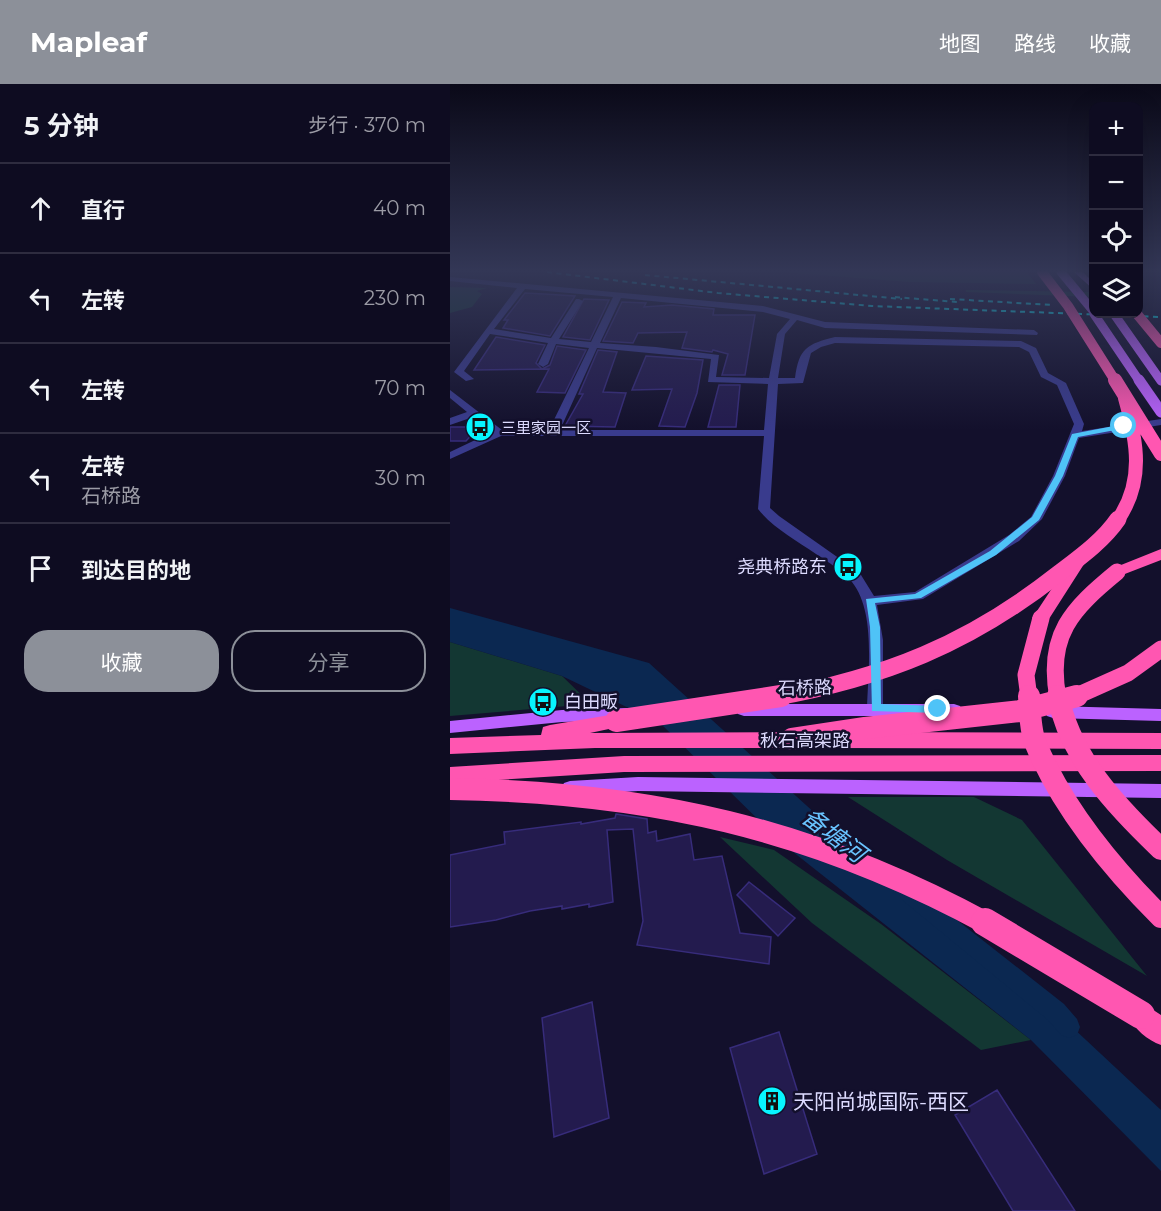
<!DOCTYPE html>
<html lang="zh">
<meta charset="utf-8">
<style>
body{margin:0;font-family:Montserrat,"Noto Sans SC",sans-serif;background:#1c1a2e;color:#f1f3f6}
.controls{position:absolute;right:18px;top:18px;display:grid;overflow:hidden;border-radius:12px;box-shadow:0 6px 24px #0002}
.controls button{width:54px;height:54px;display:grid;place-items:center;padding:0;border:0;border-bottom:2px solid #2e2c3f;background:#0e0c21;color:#f1f3f6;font:30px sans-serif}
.stop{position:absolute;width:18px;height:18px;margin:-14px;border:4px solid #4fc3f7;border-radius:50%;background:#fff}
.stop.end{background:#4fc3f7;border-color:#fff;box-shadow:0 2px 6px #0008}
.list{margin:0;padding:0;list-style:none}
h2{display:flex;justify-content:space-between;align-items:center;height:78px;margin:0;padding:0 24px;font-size:26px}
h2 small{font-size:20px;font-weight:400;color:#9b9ba5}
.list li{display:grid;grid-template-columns:39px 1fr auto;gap:18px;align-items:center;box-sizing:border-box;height:90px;padding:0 24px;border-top:2px solid #2e2c3f}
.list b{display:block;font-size:22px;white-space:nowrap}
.list p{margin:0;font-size:20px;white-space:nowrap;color:#9b9ba5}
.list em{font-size:20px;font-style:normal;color:#9b9ba5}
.actions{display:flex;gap:12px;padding:18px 24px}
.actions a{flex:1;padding:14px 0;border:2px solid #8c9099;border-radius:24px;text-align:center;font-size:21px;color:#8c9099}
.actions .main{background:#8c9099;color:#fff}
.icon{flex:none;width:33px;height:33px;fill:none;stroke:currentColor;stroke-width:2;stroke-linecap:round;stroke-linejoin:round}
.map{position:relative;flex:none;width:711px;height:1127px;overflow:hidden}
header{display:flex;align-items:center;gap:36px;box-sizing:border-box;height:84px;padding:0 30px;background:#8c9099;color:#fff}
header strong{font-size:28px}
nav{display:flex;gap:33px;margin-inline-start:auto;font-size:21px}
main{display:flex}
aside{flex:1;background:#0e0c21}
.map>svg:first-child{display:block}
.green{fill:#133733}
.water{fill:#0b2851}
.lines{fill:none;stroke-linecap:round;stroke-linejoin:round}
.canal{fill:#0b2851;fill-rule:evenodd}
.building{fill:#231b4e;stroke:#372c7b;stroke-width:1.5}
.minor{fill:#393b8d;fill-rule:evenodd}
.major{fill:#bb62ff;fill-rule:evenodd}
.highway{fill:#ff56b1;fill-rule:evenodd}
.rail{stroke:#07f5ff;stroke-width:2;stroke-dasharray:5 4.5;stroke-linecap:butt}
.major-bridge-far1{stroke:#bb62ff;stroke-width:9}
.major-bridge{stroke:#bb62ff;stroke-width:11}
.highway-bridge-far4{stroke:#ff56b1;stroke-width:10}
.highway-bridge-far3{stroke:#ff56b1;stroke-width:14}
.highway-bridge-far2{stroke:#ff56b1;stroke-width:17}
.highway-bridge-far1{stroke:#ff56b1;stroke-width:22}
.highway-bridge{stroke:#ff56b1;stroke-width:28}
.route{fill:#4fc3f7}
.labels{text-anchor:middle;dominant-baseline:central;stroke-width:5;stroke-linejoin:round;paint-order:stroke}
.far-poi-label{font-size:15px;fill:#dddbff;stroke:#13102c;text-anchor:start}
.poi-label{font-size:18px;fill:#dddbff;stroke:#13102c;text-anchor:end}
.street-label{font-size:18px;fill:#dddbff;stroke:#13102c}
.near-poi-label{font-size:21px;fill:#dddbff;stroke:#13102c;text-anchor:start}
.near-water-label{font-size:24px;font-style:italic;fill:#69c3ff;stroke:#13102c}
</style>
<header>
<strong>Mapleaf</strong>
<nav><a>地图</a><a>路线</a><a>收藏</a></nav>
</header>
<main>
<aside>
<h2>5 分钟<small>步行 · 370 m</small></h2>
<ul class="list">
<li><svg class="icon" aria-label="ahead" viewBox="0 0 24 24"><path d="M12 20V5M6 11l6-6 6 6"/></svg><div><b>直行</b></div><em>40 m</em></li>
<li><svg class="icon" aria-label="left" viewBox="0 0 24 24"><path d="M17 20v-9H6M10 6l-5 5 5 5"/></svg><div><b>左转</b></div><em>230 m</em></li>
<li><svg class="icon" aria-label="left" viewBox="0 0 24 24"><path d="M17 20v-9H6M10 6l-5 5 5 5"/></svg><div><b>左转</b></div><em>70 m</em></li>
<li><svg class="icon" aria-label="left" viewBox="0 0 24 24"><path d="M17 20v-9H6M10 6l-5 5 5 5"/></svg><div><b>左转</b><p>石桥路</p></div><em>30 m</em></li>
<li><svg class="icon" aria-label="arrive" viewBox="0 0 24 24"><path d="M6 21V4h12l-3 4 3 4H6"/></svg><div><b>到达目的地</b></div></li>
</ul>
<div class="actions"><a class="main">收藏</a><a>分享</a></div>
</aside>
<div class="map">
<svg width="711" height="1127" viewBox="0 0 711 1127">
<rect width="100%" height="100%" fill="#13102c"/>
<path class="green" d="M332 188H577L586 200 459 198Z
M0 203 37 204 27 207 32 210 22 223 0 229Z
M516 206 643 208V213L516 208Z
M0 558 112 592 141 620 0 632Z
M398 713H524L572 736 697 892 497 776Z
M270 753 324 766 431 840 581 956 531 966 362 839Z"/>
<path class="water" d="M0 524 199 579 409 769 606 928 711 1026V1087L581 956 333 760 210 639 112 592 0 558Z"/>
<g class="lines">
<path class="canal" d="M458 800 465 803 614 920 627 935 630 943 627 951 619 954 611 951 598 936 451 815 448 809 451 803Z"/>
</g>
<path class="building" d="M75 209 94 210 125 212 100 252 53 244 58 236H54Z
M134 215 159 216 140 256 113 253Z
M172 218 196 219 194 223 222 221 264 225 263 231H305L295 291H272L278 270 263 266 262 268 232 264 237 248 188 249 183 259 153 257Z
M46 253 95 261 86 279 92 285 100 281 107 262 136 266 115 309 87 308 99 285 24 286Z
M148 266 167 268 153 308 176 309 165 343 115 342 133 310H129Z
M196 272 253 276 247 309 235 343 209 342 222 305 182 306Z
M269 301H290L286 343H258Z
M0 343H29L16 357H0Z
M166 730 197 735 198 749 206 747 207 757 240 750 244 776 272 772 290 849 321 853 319 880 187 861 193 837 183 745 157 746 163 818 139 823V820L112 825V822L80 827 46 836 0 843V771L55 760 54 748 131 738V740L165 734Z
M299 798 345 834 328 852 287 811Z
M142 918 159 1034 104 1053 92 934Z
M329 948 367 1070 314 1090 280 964Z
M547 1006 625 1127H563L505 1031Z"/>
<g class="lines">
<path class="minor" d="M0 193 313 222 375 238 584 246 588 249 587 251 375 244 347 236 335 250 328 294H345C349 264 357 260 385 253L571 257 586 264 598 289 616 299 634 340 632 347 711 335V341L629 354 615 392 592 435 569 457 473 515 427 521 433 556V624L431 628H419L417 624C418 588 426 528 402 498 393 487 378 478 366 470 346 456 323 444 308 425L314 352H51L0 375V368L42 348 23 333 0 341V334L17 328 0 314V306L52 346H99L139 264 106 260 98 280 93 283 88 280 98 259 40 250 14 287 24 295 16 297 4 288 67 204 0 197ZM75 205 163 213 141 258 109 255 133 217 129 215H126L101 254 44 245ZM171 214 313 228 340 235 327 250 319 294 266 293 269 271 206 263 150 259ZM385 259 569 263 579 268 591 293 607 301 624 340 603 392 581 433 559 451 465 508 424 512 411 491 400 482 329 432 320 424 328 300 353 299 361 269 371 263ZM147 264 261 275 258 298 318 300 314 346H110Z"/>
<path class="major" d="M624 188H633L644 199V206Z
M294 620H504L510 622 512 626 510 630 504 632H294L288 630 286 626 288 622Z
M603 622 711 625V637L603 634 597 632 595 628 597 624Z
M177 624 183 626 185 630 183 634 177 636 112 638 0 649V637L112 626Z
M188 693 711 700V714L188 707 120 711 114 709 111 704 114 699 120 697Z"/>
<path class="highway" d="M711 465V476L667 493 659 488 661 485Z
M628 472 636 477 597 538H585L582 534 585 530 622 474Z
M166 630 173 632 176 637 173 642 140 649 355 648 362 651 365 656 362 661 355 664H145L0 670V654L91 651 93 643 100 641Z
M386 648 711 649V665L386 664 379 661 376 656 379 651Z
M711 671V687L174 688 0 699V683L174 672Z
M691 918 711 931V961C697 956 684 945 678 931L682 922Z"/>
<path class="rail" d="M97 188 268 209 422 222 711 233
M195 191 452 215
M445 213 508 218
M500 215 602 221"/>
<path class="major-bridge-far1" d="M611 188 644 228
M644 230 690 298
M664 230 711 297"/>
<path class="major-bridge" d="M689 296 711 328"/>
<path class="highway-bridge-far4" d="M592 188 618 222 666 298
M687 230 711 259"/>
<path class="highway-bridge-far3" d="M665 296 711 370
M667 437C695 398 687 357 675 314"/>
<path class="highway-bridge-far2" d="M322 614C434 594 519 560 608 490 629 474 653 457 668 435
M579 614 576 591 591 534
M608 614C596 551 622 525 667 488
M622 614 678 589 711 565"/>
<path class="highway-bridge-far1" d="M579 612C580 626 580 645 585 658 612 724 661 783 711 833
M608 612C620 674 667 723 711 765
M166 637 331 612
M342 655 415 644 570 627 627 612
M0 705C199 708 361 744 538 840"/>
<path class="highway-bridge" d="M535 838 691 931"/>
</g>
<linearGradient id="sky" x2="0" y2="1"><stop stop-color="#0a0918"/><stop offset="0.54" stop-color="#333756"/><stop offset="1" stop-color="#333756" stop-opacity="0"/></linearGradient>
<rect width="711" height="346" fill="url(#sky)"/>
<path class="route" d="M674 340 676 344 628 353 613 392 589 436 546 471 471 514 425 519 430 543 431 620 488 622 493 625 488 629 422 627 420 543 416 515 465 510 540 467 582 433 605 392 622 350Z"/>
<defs>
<g id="bus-disc" transform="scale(1.5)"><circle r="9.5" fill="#07f5ff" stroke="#13102c"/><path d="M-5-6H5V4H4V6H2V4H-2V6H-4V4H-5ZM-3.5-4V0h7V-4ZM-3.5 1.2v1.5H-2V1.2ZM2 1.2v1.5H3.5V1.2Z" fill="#111"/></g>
<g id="building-disc" transform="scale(1.5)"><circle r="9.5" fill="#07f5ff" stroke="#13102c"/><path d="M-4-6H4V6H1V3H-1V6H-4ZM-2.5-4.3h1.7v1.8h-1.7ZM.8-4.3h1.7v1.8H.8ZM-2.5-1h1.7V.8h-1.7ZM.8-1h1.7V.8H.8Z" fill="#111"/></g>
</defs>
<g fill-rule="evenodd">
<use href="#bus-disc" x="30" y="343"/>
<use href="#bus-disc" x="398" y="483"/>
<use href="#bus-disc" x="93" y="618"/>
<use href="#building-disc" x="322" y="1017"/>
</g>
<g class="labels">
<g class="far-poi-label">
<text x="51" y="343">三里家园一区</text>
</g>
<g class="poi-label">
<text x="377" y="483">尧典桥路东</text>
<text x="114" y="618" text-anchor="start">白田畈</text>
</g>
<g class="street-label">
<text transform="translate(355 604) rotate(-1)">石桥路</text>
<text x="355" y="657">秋石高架路</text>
</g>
<g class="near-poi-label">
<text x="343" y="1017">天阳尚城国际-西区</text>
</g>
<g class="near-water-label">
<text transform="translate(384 751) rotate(37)">备塘河</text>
</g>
</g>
</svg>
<div class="controls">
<button>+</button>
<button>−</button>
<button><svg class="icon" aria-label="locate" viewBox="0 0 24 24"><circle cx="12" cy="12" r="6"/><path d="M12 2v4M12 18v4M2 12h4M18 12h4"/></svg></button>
<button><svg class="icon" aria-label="layers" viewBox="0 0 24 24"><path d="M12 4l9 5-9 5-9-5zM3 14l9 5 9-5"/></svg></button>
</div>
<div class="stop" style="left:674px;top:342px"></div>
<div class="stop end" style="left:488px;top:625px"></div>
</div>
</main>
